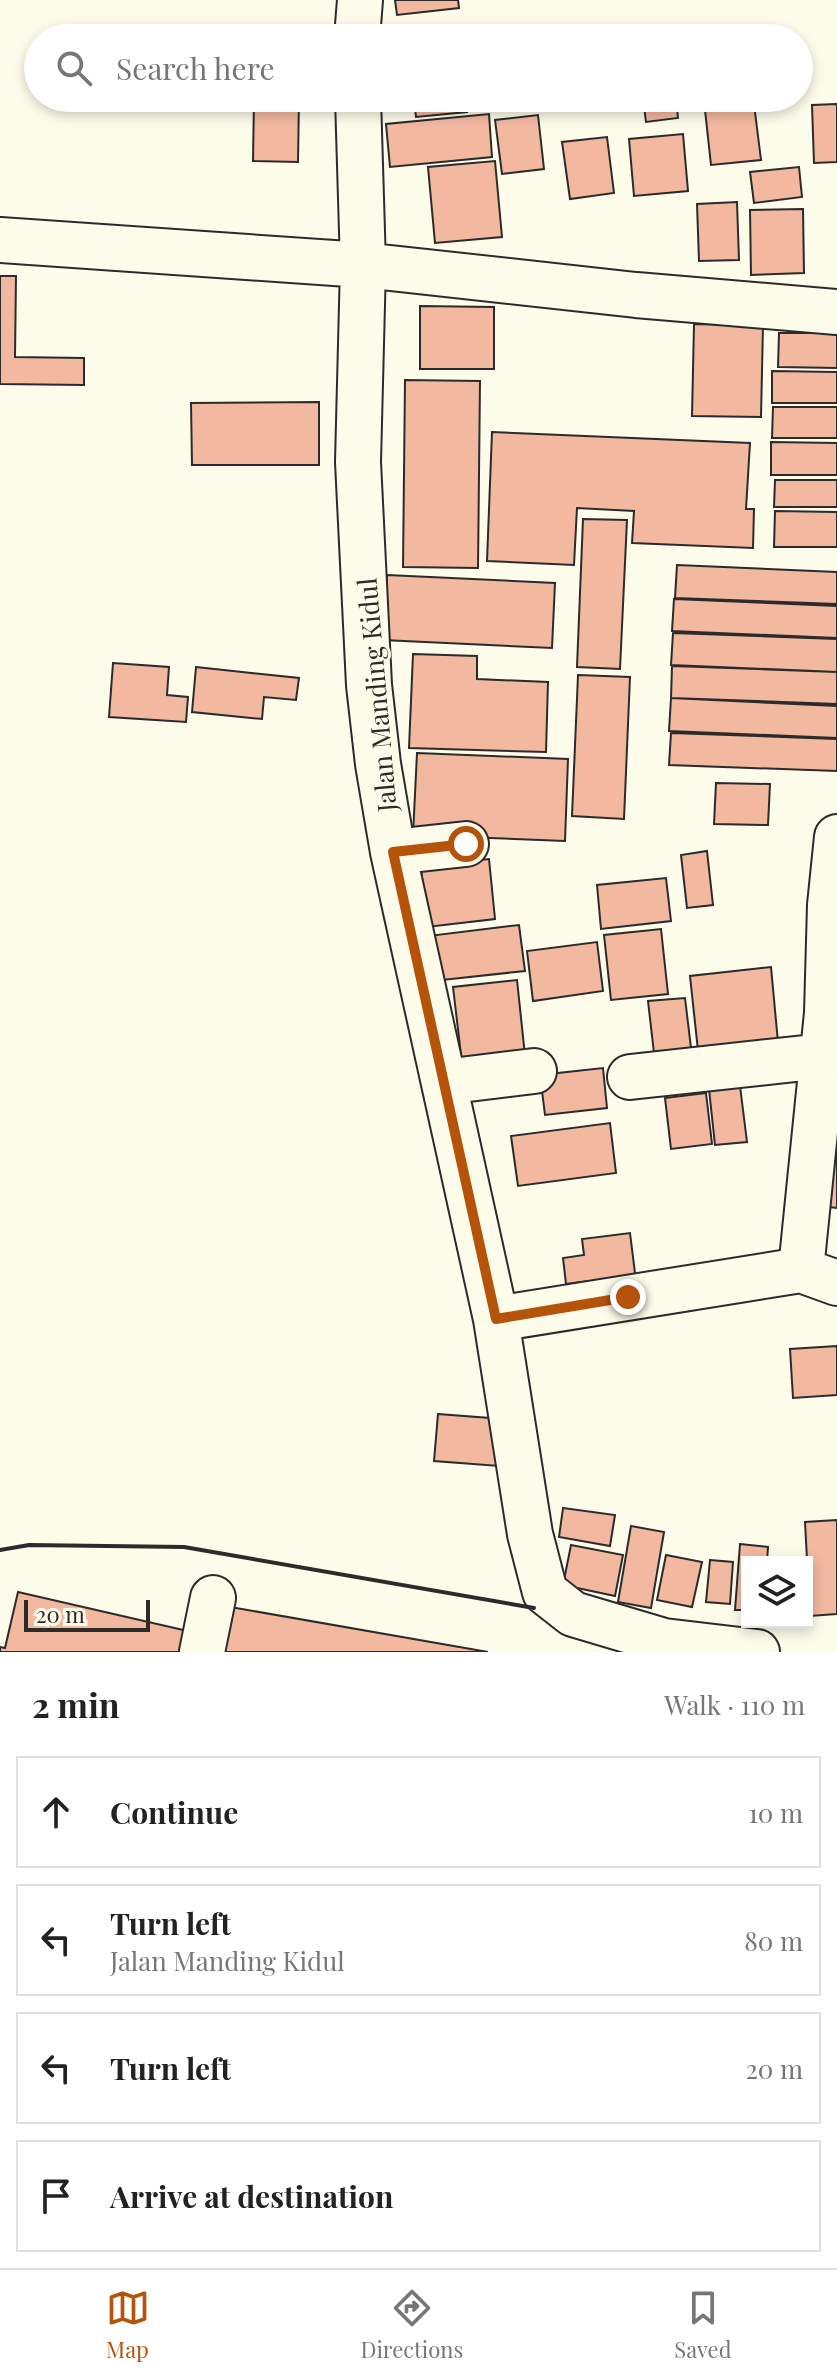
<!DOCTYPE html>
<meta charset="utf-8">
<style>
body{margin:0;font-family:"Playfair Display",serif;background:#f2f2f2;color:#222}
.controls{position:absolute;right:24px;bottom:24px;display:grid;overflow:hidden;border-radius:0px;box-shadow:0 4px 12px #0003}
.controls button{width:72px;height:72px;display:grid;place-items:center;padding:0;border:0;border-bottom:2px solid #e0e0e0;background:#fff;color:#222;font:40px sans-serif}
.scale{position:absolute;left:24px;bottom:20px;width:126px;box-sizing:border-box;padding-left:8px;border:4px solid #2b2b2b;border-top:0;font-size:22px;line-height:28px;white-space:nowrap;color:#2b2b2b;-webkit-text-stroke:6px #fdfbea;paint-order:stroke}
.stop{position:absolute;width:24px;height:24px;margin:-18px;border:6px solid #b45309;border-radius:50%;background:#fff}
.stop.end{background:#b45309;border-color:#fff;box-shadow:0 2px 8px #0008}
.list{margin:0;padding:0;list-style:none}
h2{display:flex;justify-content:space-between;align-items:center;height:104px;margin:0;padding:0 32px;font-size:34px}
h2 small{font-size:26px;font-weight:400;color:#767676}
.list li{display:grid;grid-template-columns:52px 1fr auto;gap:24px;align-items:center;box-sizing:border-box;height:112px;margin:0 16px 16px;padding:0 16px;border:2px solid #e0e0e0;border-radius:0px}
.list b{display:block;font-size:30px;white-space:nowrap}
.list p{margin:0;font-size:26px;white-space:nowrap;color:#767676}
.list em{font-size:26px;font-style:normal;color:#767676}
.icon{flex:none;width:44px;height:44px;fill:none;stroke:currentColor;stroke-width:2;stroke-linecap:round;stroke-linejoin:round}
.map{position:relative;flex:none;width:837px;height:1652px;overflow:hidden}
.search{position:absolute;background:#fff;box-shadow:0 4px 12px #0003;left:24px;right:24px;top:24px;height:88px;display:flex;align-items:center;gap:20px;box-sizing:border-box;padding:0 28px;border-radius:44px;color:#767676;font-size:30px}
.sheet{height:616px;background:#fff}
nav{display:flex;justify-content:space-around;align-items:center;box-sizing:border-box;height:112px;border-top:2px solid #e0e0e0;background:#fff;font-size:22px;color:#767676}
nav a{display:grid;justify-items:center;gap:4px}
nav .on{color:#b45309}
.map>svg:first-child{display:block}
.building{fill:#f2b8a0;stroke:#2b2b2b;stroke-width:2}
.lines{fill:none;stroke-linecap:round;stroke-linejoin:round}
.minor-casing{stroke:#2b2b2b;stroke-width:48}
.minor{stroke:#fdfbea;stroke-width:44}
.wall{stroke:#2b2b2b;stroke-width:4}
.route{stroke:#b45309;stroke-width:10}
.labels{text-anchor:middle;dominant-baseline:central;stroke-width:6;stroke-linejoin:round;paint-order:stroke}
.street-label{font-size:26px;fill:#2b2b2b;stroke:#fdfbea}
</style>
<div class="map">
<svg width="837" height="1652" viewBox="0 0 837 1652">
<rect width="100%" height="100%" fill="#fdfbea"/>
<path class="building" d="M395 0H458L459 8 397 15Z
M450 25 451 38H394V30Z
M792 33 793 38H752V37Z
M254 98H299L298 162 253 161Z
M414 98H465L467 112 416 117Z
M489 98H521L522 102 490 106Z
M643 98H676L678 118 646 122Z
M683 98H715V100L684 103Z
M754 104 761 160 711 165 705 110Z
M837 104V162L814 163 812 105Z
M489 114 492 157 390 167 386 124Z
M538 115 544 169 502 174 495 120Z
M683 134 688 191 634 196 629 139Z
M607 137 614 193 570 199 562 142Z
M495 161 502 237 435 243 428 167Z
M799 167 802 197 754 203 750 172Z
M737 202 739 260 699 261 697 204Z
M803 209 804 273 751 275 750 210Z
M0 276H16L15 357 84 358V385L0 384Z
M420 306 494 307V369H420Z
M694 324 763 325 761 417 692 416Z
M779 333H837V368L778 367Z
M772 371 837 372V403H772Z
M405 380 480 381 478 568 403 567Z
M319 402V465H192L191 403Z
M773 407H837V438H772Z
M492 432 750 443 746 509H754L753 548 632 543 634 511 577 508 574 565 487 561Z
M771 442 837 443V475H771Z
M775 480H837V507H774Z
M775 511 837 512V547H774Z
M583 519 627 520 620 669 577 667Z
M677 565 837 572V604L675 598Z
M387 575 555 583 552 648 383 640Z
M674 599 837 606V638L672 631Z
M673 633 837 639V672L671 665Z
M413 654 477 656V679L548 682 546 752 409 748Z
M113 663 169 667 167 695 188 697 186 722 109 717Z
M672 666 837 672V704L671 698Z
M196 667 299 678 296 700 264 697 262 719 192 712Z
M578 675 630 677 624 819 572 816Z
M671 698 837 706V738L669 731Z
M671 733 837 739V771L669 765Z
M417 753 568 759 565 841 413 835Z
M716 783 770 784 768 825 714 824Z
M707 851 713 905 687 908 681 855Z
M489 859 495 919 427 927 421 867Z
M666 878 671 921 601 929 597 885Z
M519 925 525 971 433 981 428 936Z
M661 929 668 994 611 1000 604 935Z
M597 942 603 991 533 1001 527 951Z
M771 967 779 1053 699 1060 690 976Z
M517 980 526 1065 463 1072 453 987Z
M685 998 691 1048 654 1053 648 1001Z
M603 1068 607 1108 545 1115 540 1075Z
M740 1086 747 1142 715 1145 709 1089Z
M706 1093 712 1144 671 1149 665 1098Z
M610 1123 616 1173 518 1186 511 1136Z
M826 1140 837 1141V1208L821 1206Z
M630 1233 637 1289 590 1294 588 1281 566 1284 563 1258 584 1255 582 1239Z
M837 1346V1395L793 1398 790 1349Z
M438 1414 503 1419 499 1466 434 1461Z
M563 1508 615 1515 610 1546 559 1537Z
M837 1520V1614L810 1616 805 1522Z
M631 1526 664 1532 651 1608 618 1602Z
M740 1544 768 1547 767 1562H747V1610H735Z
M571 1545 623 1555 615 1596 563 1585Z
M666 1555 702 1562 692 1607 657 1600Z
M710 1560 733 1562 730 1604 706 1602Z
M18 1592 192 1632 188 1652H0V1647L5 1648Z
M219 1605 488 1652H210Z"/>
<g class="lines">
<g class="minor-casing">
<path id="minor" d="M357 38 360 0
M358 98 363 265 636 295 837 312
M0 240 363 265 358 462 369 685 378 764 393 852 496 1319 530 1534 545 1592 573 1614 664 1641 757 1652
M393 852 466 844
M630 1077 823 1056
M444 1082 534 1071
M801 1270 827 1013 830 905 837 837
M496 1319 801 1270 837 1283
M202 1652 213 1598"/>
</g>
<use href="#minor" class="minor"/>
<path class="wall" d="M0 1550 29 1545 184 1547 534 1608"/>
</g>
<g class="lines">
<path class="route" d="M466 844 393 852 496 1319 628 1297"/>
</g>
<g class="labels">
<g class="street-label">
<text transform="translate(376 695) rotate(-95)">Jalan Manding Kidul</text>
</g>
</g>
</svg>
<div class="controls">
<button><svg class="icon" aria-label="layers" viewBox="0 0 24 24"><path d="M12 4l9 5-9 5-9-5zM3 14l9 5 9-5"/></svg></button>
</div>
<div class="scale">20 m</div>
<div class="stop" style="left:466px;top:844px"></div>
<div class="stop end" style="left:628px;top:1297px"></div>
<div class="search"><svg class="icon" aria-label="search" viewBox="0 0 24 24"><circle cx="10" cy="10" r="6"/><path d="M15 15l6 6"/></svg>Search here</div>
</div>
<section class="sheet">
<h2>2 min<small>Walk · 110 m</small></h2>
<ul class="list">
<li><svg class="icon" aria-label="ahead" viewBox="0 0 24 24"><path d="M12 20V5M6 11l6-6 6 6"/></svg><div><b>Continue</b></div><em>10 m</em></li>
<li><svg class="icon" aria-label="left" viewBox="0 0 24 24"><path d="M17 20v-9H6M10 6l-5 5 5 5"/></svg><div><b>Turn left</b><p>Jalan Manding Kidul</p></div><em>80 m</em></li>
<li><svg class="icon" aria-label="left" viewBox="0 0 24 24"><path d="M17 20v-9H6M10 6l-5 5 5 5"/></svg><div><b>Turn left</b></div><em>20 m</em></li>
<li><svg class="icon" aria-label="arrive" viewBox="0 0 24 24"><path d="M6 21V4h12l-3 4 3 4H6"/></svg><div><b>Arrive at destination</b></div></li>
</ul>
</section>
<nav>
<a class="on"><svg class="icon" aria-label="map" viewBox="0 0 24 24"><path d="M3 6l6-2 6 2 6-2v14l-6 2-6-2-6 2zM9 4v14M15 6v14"/></svg>Map</a>
<a><svg class="icon" aria-label="directions" viewBox="0 0 24 24"><path d="M12 3l9 9-9 9-9-9zM9 14v-3h6M13 9l2 2-2 2"/></svg>Directions</a>
<a><svg class="icon" aria-label="saved" viewBox="0 0 24 24"><path d="M7 4h10v16l-5-4-5 4z"/></svg>Saved</a>
</nav>
